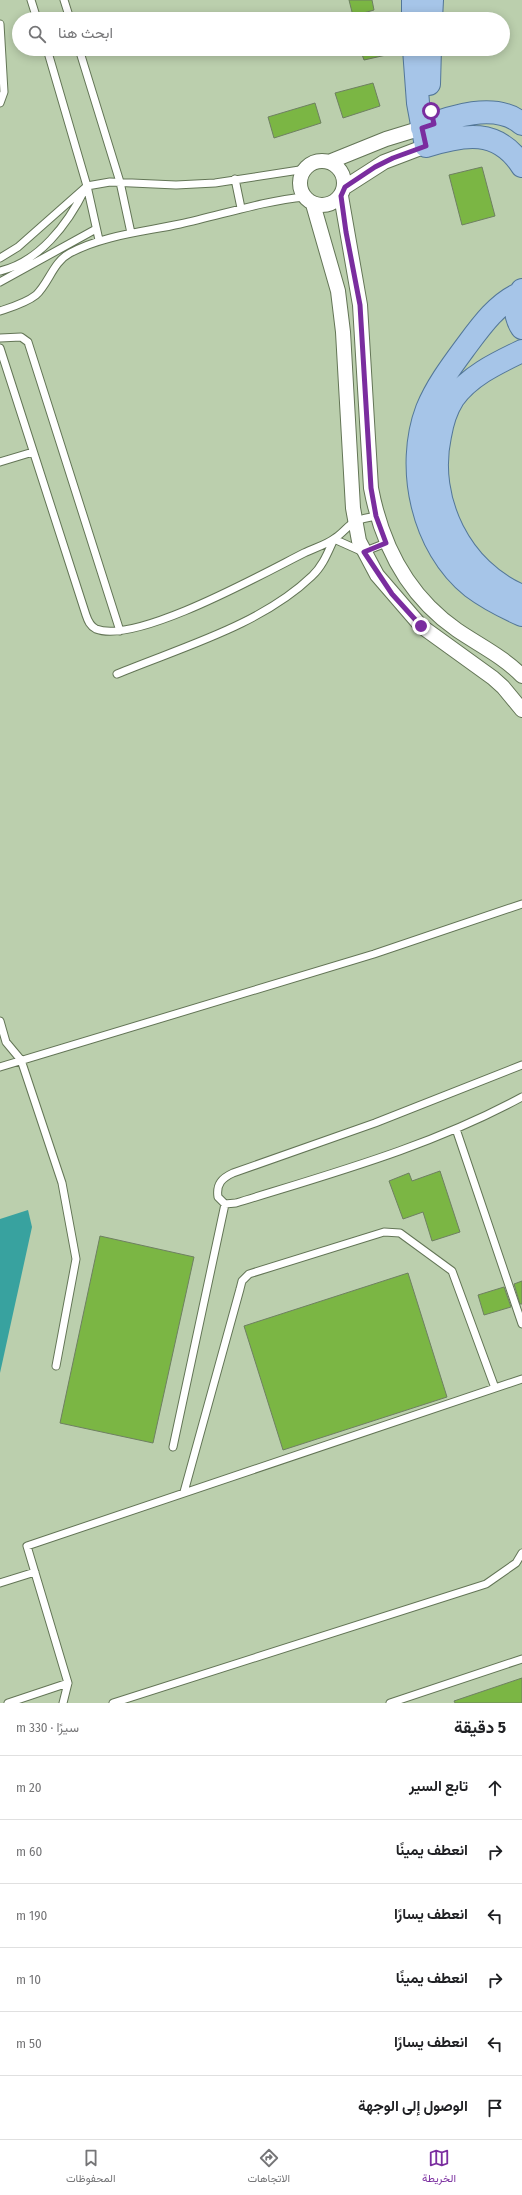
<!DOCTYPE html>
<html lang="ar">
<meta charset="utf-8">
<style>
body{margin:0;font-family:"Fira Sans Condensed",Vazirmatn,sans-serif;background:#f2f2f2;color:#202124;direction:rtl}
.stop{position:absolute;width:12px;height:12px;margin:-9px;border:3px solid #7a2d9f;border-radius:50%;background:#fff}
.stop.end{background:#7a2d9f;border-color:#fff;box-shadow:0 1px 4px #0008}
.list{margin:0;padding:0;list-style:none}
h2{display:flex;justify-content:space-between;align-items:center;height:52px;margin:0;padding:0 16px;font-size:17px}
h2 small{font-size:13px;font-weight:400;color:#757577}
.list li{display:grid;grid-template-columns:26px 1fr auto;gap:12px;align-items:center;box-sizing:border-box;height:64px;padding:0 16px;border-top:1px solid #e0e0e0}
.list b{display:block;font-size:15px;white-space:nowrap}
.list em{font-size:13px;font-style:normal;color:#757577}
.icon{flex:none;width:22px;height:22px;fill:none;stroke:currentColor;stroke-width:2;stroke-linecap:round;stroke-linejoin:round}
.map{position:relative;flex:none;width:522px;height:1703px;overflow:hidden;direction:ltr}
.search{position:absolute;background:#fff;box-shadow:0 2px 10px #0003;left:12px;right:12px;top:12px;height:44px;display:flex;align-items:center;gap:10px;box-sizing:border-box;padding:0 14px;border-radius:22px;color:#757577;font-size:15px}
.sheet{height:436px;background:#fff}
nav{display:flex;justify-content:space-around;align-items:center;box-sizing:border-box;height:56px;border-top:1px solid #e0e0e0;background:#fff;font-size:11px;color:#757577}
nav a{display:grid;justify-items:center;gap:2px}
nav .on{color:#7a2d9f}
.map>svg:first-child{display:block}
.water{fill:#38a29f}
.building{fill:#7bb644;stroke:#6e8061}
.lines{fill:none;stroke-linecap:round;stroke-linejoin:round}
.service-casing{stroke:#637556;stroke-width:9}
.minor-casing{stroke:#637556;stroke-width:16}
.primary-casing{stroke:#537798;stroke-width:24}
.service{stroke:#fff;stroke-width:7}
.minor{stroke:#fff;stroke-width:14}
.primary{stroke:#a6c5e8;stroke-width:22}
.route{stroke:#7a2d9f;stroke-width:5}
</style>
<div class="map">
<svg width="522" height="1703" viewBox="0 0 522 1703">
<rect width="100%" height="100%" fill="#bbcfad"/>
<path class="water" d="M28 1210 32 1227 0 1373V1219Z"/>
<path class="building" d="M349 0H372L374 10 353 16Z
M360 49H394L395 53 364 60Z
M373 83 380 106 343 118 335 93Z
M315 103 321 123 274 138 268 117Z
M482 167 495 216 462 225 449 175Z
M440 1171 460 1232 432 1241 423 1212 403 1219 389 1181 409 1173 412 1181Z
M100 1236 194 1257 153 1443 60 1423Z
M408 1273 447 1397 283 1450 244 1326Z
M522 1281V1304H520L514 1284Z
M504 1287 511 1307 484 1315 478 1295Z
M522 1678V1703H455L454 1701Z"/>
<g class="lines">
<g class="service-casing">
<path id="service" d="M31 0 37 19
M64 0 70 19
M0 24 4 92 0 103
M47 49 87 186 99 240
M79 49 120 182 131 233
M235 179 241 208
M0 258 18 247 87 186 110 182 176 185 215 183 306 169
M0 271C39 262 68 224 85 189
M0 282 96 229
M0 311C12 307 26 303 36 295 49 283 53 262 70 253 104 235 143 232 180 224 222 215 262 201 305 197
M0 338 21 337 28 342 120 631
M0 348 86 615C88 621 90 626 96 629 136 645 266 572 304 553 314 548 326 545 335 538 342 534 348 525 356 521 362 519 370 517 376 516
M0 462 33 452
M334 539 363 552 386 543
M117 674C182 647 261 625 312 576 323 566 328 552 334 539
M0 1021 6 1042 21 1060 62 1183 76 1259 56 1366
M522 1065 375 1123 233 1173C222 1178 216 1184 218 1197L225 1204 236 1203C333 1173 432 1146 522 1097
M0 1067 374 954 522 904
M456 1129 522 1324
M173 1447 225 1204
M184 1492 240 1289 242 1281 249 1274 384 1232 400 1233 452 1271 495 1388
M0 1583 35 1572
M8 1703 68 1683
M63 1703 68 1683 27 1546 522 1379
M113 1703 486 1584 516 1563 522 1553
M390 1703 522 1659"/>
</g>
<g class="minor-casing">
<path id="minor" d="M300 183a22 22 0 1 1 44 0a22 22 0 1 1-44 0Z
M329 162 386 139 422 128
M345 187 384 162 426 146
M341 196 360 305 371 488C382 546 408 596 457 630 479 645 504 657 522 676
M313 204 338 291 343 332 353 508 359 541 377 575 421 626 493 678 503 687 522 710"/>
</g>
<g class="primary-casing">
<path id="primary" d="M413 0V19
M431 19 432 0
M414 49 418 103 426 146C464 134 498 128 522 166
M429 84 430 49
M422 128C450 117 496 101 522 124
M522 290C514 302 514 316 522 328
M519 294C496 304 479 329 464 349 450 368 436 387 427 409 405 467 422 547 472 587 488 599 504 607 522 615
M522 351C497 363 469 376 453 399 446 410 442 424 440 436 426 500 461 571 522 596"/>
</g>
<use href="#service" class="service"/>
<use href="#minor" class="minor"/>
<use href="#primary" class="primary"/>
</g>
<g class="lines">
<path class="route" d="M421 626 392 594 364 552 386 543 376 516 371 488 360 305 346 232 341 196 345 187 375 167 393 158 426 146 422 128 434 124 431 111"/>
</g>
</svg>
<div class="stop" style="left:431px;top:111px"></div>
<div class="stop end" style="left:421px;top:626px"></div>
<div class="search"><svg class="icon" aria-label="search" viewBox="0 0 24 24"><circle cx="10" cy="10" r="6"/><path d="M15 15l6 6"/></svg>ابحث هنا</div>
</div>
<section class="sheet">
<h2>5 دقيقة<small>سيرًا · 330 m</small></h2>
<ul class="list">
<li><svg class="icon" aria-label="ahead" viewBox="0 0 24 24"><path d="M12 20V5M6 11l6-6 6 6"/></svg><div><b>تابع السير</b></div><em>20 m</em></li>
<li><svg class="icon" aria-label="right" viewBox="0 0 24 24"><path d="M7 20v-9h11M14 6l5 5-5 5"/></svg><div><b>انعطف يمينًا</b></div><em>60 m</em></li>
<li><svg class="icon" aria-label="left" viewBox="0 0 24 24"><path d="M17 20v-9H6M10 6l-5 5 5 5"/></svg><div><b>انعطف يسارًا</b></div><em>190 m</em></li>
<li><svg class="icon" aria-label="right" viewBox="0 0 24 24"><path d="M7 20v-9h11M14 6l5 5-5 5"/></svg><div><b>انعطف يمينًا</b></div><em>10 m</em></li>
<li><svg class="icon" aria-label="left" viewBox="0 0 24 24"><path d="M17 20v-9H6M10 6l-5 5 5 5"/></svg><div><b>انعطف يسارًا</b></div><em>50 m</em></li>
<li><svg class="icon" aria-label="arrive" viewBox="0 0 24 24"><path d="M6 21V4h12l-3 4 3 4H6"/></svg><div><b>الوصول إلى الوجهة</b></div></li>
</ul>
</section>
<nav>
<a class="on"><svg class="icon" aria-label="map" viewBox="0 0 24 24"><path d="M3 6l6-2 6 2 6-2v14l-6 2-6-2-6 2zM9 4v14M15 6v14"/></svg>الخريطة</a>
<a><svg class="icon" aria-label="directions" viewBox="0 0 24 24"><path d="M12 3l9 9-9 9-9-9zM9 14v-3h6M13 9l2 2-2 2"/></svg>الاتجاهات</a>
<a><svg class="icon" aria-label="saved" viewBox="0 0 24 24"><path d="M7 4h10v16l-5-4-5 4z"/></svg>المحفوظات</a>
</nav>
